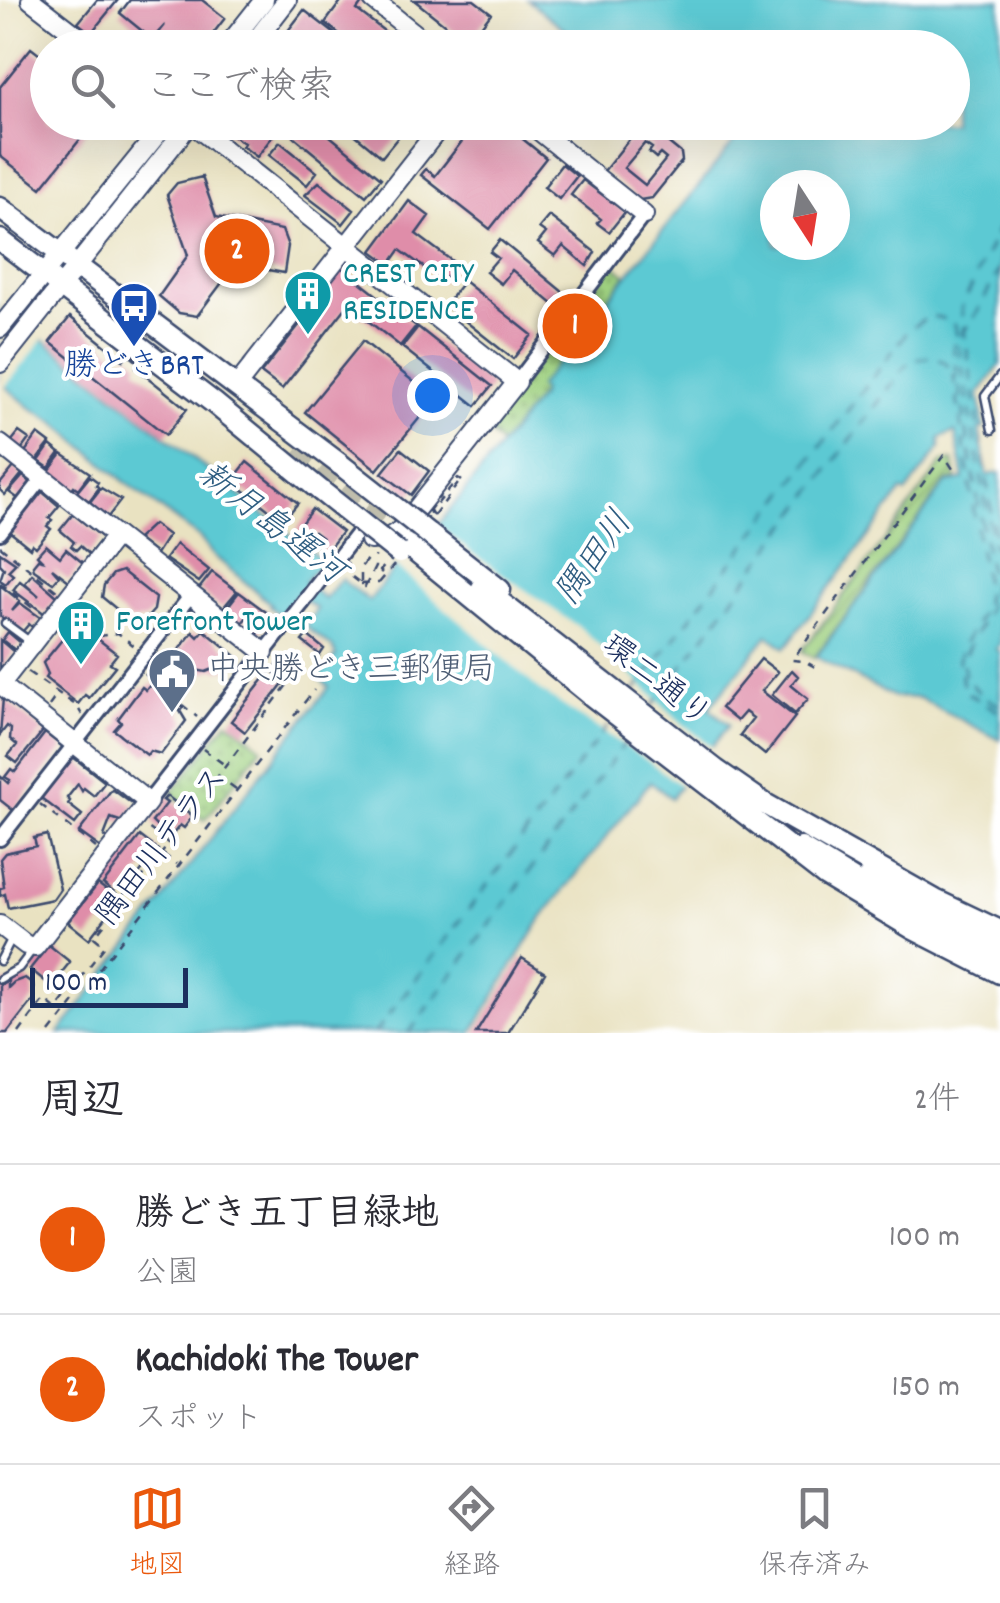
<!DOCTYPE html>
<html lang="ja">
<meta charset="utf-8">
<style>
body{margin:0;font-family:Dekko,"Klee One",sans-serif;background:#f2f2f3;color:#2b2b33}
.compass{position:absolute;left:760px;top:170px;width:90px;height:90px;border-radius:50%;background:#fff;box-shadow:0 10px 40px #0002;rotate:168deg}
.scale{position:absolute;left:30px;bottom:25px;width:158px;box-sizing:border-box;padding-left:10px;border:5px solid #1b2f5e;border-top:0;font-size:28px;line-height:35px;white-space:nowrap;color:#1b2f5e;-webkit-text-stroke:8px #fff;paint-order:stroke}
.you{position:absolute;left:432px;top:395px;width:35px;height:35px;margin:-25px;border:8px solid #fff;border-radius:50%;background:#1a73e8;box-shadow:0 0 0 15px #1a73e833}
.badge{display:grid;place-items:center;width:65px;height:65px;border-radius:50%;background:#ea580c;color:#fff;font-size:32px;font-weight:700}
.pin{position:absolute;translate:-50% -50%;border:5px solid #fff;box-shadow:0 2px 10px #0006}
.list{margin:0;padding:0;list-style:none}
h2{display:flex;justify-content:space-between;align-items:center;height:130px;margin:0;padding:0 40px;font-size:42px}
h2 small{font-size:32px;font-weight:400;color:#7c7c81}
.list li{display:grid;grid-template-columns:65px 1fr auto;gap:30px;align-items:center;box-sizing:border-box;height:150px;padding:0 40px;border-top:2px solid #e1e1e2}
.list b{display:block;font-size:38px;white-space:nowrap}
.list p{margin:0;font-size:32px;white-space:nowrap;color:#7c7c81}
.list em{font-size:32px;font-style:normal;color:#7c7c81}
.icon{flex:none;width:55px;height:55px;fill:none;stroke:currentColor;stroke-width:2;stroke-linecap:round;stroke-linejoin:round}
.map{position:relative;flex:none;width:1000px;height:1033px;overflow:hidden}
.search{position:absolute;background:#fff;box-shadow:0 10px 40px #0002;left:30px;right:30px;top:30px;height:110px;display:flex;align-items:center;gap:25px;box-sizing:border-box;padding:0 35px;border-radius:55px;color:#7c7c81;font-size:38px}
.sheet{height:430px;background:#fff}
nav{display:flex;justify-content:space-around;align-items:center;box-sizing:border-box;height:140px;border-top:2px solid #e1e1e2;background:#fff;font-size:28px;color:#7c7c81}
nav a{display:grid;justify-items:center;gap:5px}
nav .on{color:#ea580c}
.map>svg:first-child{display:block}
.park{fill:url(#park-dots);stroke:#5c806e;stroke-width:2.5}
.garden{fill:url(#garden-furrows);stroke:#5c806e;stroke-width:2.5}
.water{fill:#5cc9d3;stroke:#3c7c98;stroke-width:2.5;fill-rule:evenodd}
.pier{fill:#e9e2c1}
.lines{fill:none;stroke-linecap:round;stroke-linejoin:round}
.ferry{stroke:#2e5d81;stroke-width:2.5;stroke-dasharray:12 10;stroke-linecap:butt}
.building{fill:#df8da9;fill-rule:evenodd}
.primary-tunnel{stroke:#c0bead;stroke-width:20;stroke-dasharray:20 10;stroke-linecap:butt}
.lane-casing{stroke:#3a4a6d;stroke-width:11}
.street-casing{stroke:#3a4a6d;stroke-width:18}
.secondary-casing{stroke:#3a4a6d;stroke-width:22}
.primary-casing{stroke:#3a4a6d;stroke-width:25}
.path{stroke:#3a4a6d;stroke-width:2.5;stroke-dasharray:8 8;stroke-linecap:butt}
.lane{stroke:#fff;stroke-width:6}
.street{stroke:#fff;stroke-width:12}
.secondary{stroke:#fff;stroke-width:18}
.primary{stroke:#fff;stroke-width:20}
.street-bridge-casing{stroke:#3a4a6d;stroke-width:18;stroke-linecap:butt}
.primary-bridge-casing{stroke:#3a4a6d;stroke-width:25;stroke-linecap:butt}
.path-bridge{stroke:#3a4a6d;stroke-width:2.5;stroke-dasharray:8 8;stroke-linecap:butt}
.street-bridge{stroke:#fff;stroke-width:12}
.primary-bridge{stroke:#fff;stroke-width:20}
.labels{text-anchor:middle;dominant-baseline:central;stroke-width:8;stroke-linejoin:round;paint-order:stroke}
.culture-label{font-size:32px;fill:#0d838f;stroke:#fff;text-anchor:start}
.transit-label{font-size:32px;fill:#164399;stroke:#fff}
.service-label{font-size:32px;fill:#4e5e75;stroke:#fff;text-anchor:start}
.street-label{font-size:32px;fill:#1b2f5e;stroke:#fff}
.water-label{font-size:35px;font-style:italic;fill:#2e5d81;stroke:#fff}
</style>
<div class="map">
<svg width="1000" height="1033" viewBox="0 0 1000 1033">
<defs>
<pattern id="park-dots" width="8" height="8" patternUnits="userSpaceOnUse" patternTransform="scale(2.5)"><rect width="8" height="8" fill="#9ed07f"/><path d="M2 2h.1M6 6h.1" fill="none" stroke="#80a96b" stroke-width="1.8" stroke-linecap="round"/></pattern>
<pattern id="garden-furrows" width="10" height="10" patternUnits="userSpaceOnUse" patternTransform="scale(2.5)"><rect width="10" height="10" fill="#9ed07f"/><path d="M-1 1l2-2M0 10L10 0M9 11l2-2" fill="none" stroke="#80a96b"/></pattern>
</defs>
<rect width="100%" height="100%" fill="#fff"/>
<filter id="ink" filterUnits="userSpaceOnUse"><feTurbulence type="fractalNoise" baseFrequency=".01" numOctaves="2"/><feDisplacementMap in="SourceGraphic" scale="20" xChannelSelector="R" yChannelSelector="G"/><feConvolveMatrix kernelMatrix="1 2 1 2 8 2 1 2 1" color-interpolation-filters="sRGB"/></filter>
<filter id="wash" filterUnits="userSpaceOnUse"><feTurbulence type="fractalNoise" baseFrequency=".0048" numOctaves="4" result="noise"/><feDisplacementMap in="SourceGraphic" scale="40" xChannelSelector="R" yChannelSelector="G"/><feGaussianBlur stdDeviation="2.25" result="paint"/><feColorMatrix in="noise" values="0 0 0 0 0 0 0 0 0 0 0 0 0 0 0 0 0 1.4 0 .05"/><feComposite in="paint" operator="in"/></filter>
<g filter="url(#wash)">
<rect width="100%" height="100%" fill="#e9e2c1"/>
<path class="park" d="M613 264 626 275 539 387 542 393 501 445 487 430Z
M228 721 262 747 205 820 171 794Z"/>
<path class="garden" d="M953 461 956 480 946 482 814 658 802 651 943 462Z"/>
<path class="water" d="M528 0H1000V365L979 394 984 428 979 429 987 475 1000 473V644L996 649 1000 652V740L919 698 894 697 816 657 946 483 964 479 955 432 940 438V448L906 493 902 491 785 648 768 635 709 708 729 725 671 798 650 782 542 918 472 1033H59L329 687 319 678 336 655 333 648 305 626 317 609 297 595 280 615 269 606 271 604 212 554 200 538 125 482 54 421 31 408 0 382V305L323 561 304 582 325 599 341 579 369 601 406 554H415L540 396 542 391 538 387 733 143 708 123 952 122V48L587 47ZM775 185H835V245H775Z"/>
<path class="pier" d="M0 300 46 336 2 391 0 389Z
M434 522 472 553 583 630 683 724 716 750 685 789 651 763 541 691 392 563 403 551H411Z"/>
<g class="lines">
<path class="ferry" d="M1000 225 961 309 995 534 1000 539
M1000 268 978 311 953 347 992 587C988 643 925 664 1000 706
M633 693 908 331C926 316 934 311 955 325L993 546 1000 551
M651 708 907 364C925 355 940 354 953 371L985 586V605L961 649 958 664 965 692 1000 712
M375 1033 610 723
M409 1033 631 735"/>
</g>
<g id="blocks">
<path class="building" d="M97 0H118L91 33 78 23Z
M130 0H202L225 18 202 48H147L165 25 152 39 120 13Z
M342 0H358L362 3 357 10 406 48H358L325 23Z
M414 0H474L491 13 468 43Z
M304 10 353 48H307L287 32Z
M281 34 297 48H270Z
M31 48 48 61V122H94L41 188 0 156V87Z
M213 122H253L272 137 257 157 242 146 244 143Z
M276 122H313L381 178 366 196Z
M340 122H382L399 136 382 157Z
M477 122H502L546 158 490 229 421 175 426 169 435 176Z
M643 122 681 153 682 161 652 198 640 200 604 171ZM645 143 652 148 649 152 656 158 660 154 666 159 645 185 624 168Z
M280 142 317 172 307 185 269 155Z
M562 164 577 176 559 199 544 187Z
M202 177 216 217 282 230 288 246 284 273 236 264 197 316 179 313 159 296 188 255 167 195 177 183Z
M583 180 625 212 609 232 597 223 601 219 571 195Z
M319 182 354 210 343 224 305 195Z
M409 201 429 216 416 234 456 264 443 281 400 250 390 264 372 251Z
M549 216 595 252 587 266 563 246 555 256 538 243 546 233 539 228Z
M500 240 564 293 554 305 512 270 501 284 486 272 498 258 490 252Z
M341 267 416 326 400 346 348 305 282 389 261 373 328 289 325 287Z
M464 281 532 335 513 359 445 305Z
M70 317 123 360 128 354 139 363 136 368 187 409 166 435 50 342Z
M418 327 492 386 476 406 402 347Z
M363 341 435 399 377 470 305 412Z
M19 432 29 439 21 450 11 442Z
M38 434 50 443 36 461 25 452Z
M50 445 60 453 49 468 39 461Z
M401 449 429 471 411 495 382 473Z
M62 454 90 473 78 489 74 486 71 490 49 471Z
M247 462 298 503 283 521 232 481Z
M14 467 22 474 5 495 0 490V484Z
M23 476 33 484 20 500 9 492Z
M90 476 98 482 96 485 99 488 89 501 77 492Z
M101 488 121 500 108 517 90 502Z
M40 490 59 506 49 518 52 520 47 526 51 529 36 547 32 544 30 548 9 531Z
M312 509 342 532 326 552 317 545 322 538 314 532 308 539 296 530Z
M73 514 103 538 89 554 80 546 76 550 71 546 74 542 60 530Z
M153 524 168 535 156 554 137 539Z
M176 544 209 570 199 582 165 559Z
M46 545 60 557 66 549 83 563 69 581 52 568 59 576 53 583 34 570 33 565 38 559 42 560 37 555Z
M0 552 16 563 8 571 13 575 6 584 0 580 4 568 0 564Z
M122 571 156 598 154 610 145 620 131 621 102 597 104 585 113 574Z
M212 572 237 591 222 609 198 590Z
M32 574 58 597 45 614 13 590 20 581 39 596 25 583Z
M0 585 20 601 12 611 20 603 41 618 33 628 29 624 22 632 0 616Z
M239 592 273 617 256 636 252 632 255 623 247 617 242 623 225 610Z
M84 628 117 654 110 663 115 666 89 698 85 695 78 704 45 678 48 674 43 663 70 630 81 633Z
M204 630 237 657 226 670 222 667 219 671 216 668 206 672 196 670 193 673 183 671 180 675 167 665 193 632 198 637Z
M8 632 21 643 15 650 2 640Z
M307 635 324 649 320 655 302 641Z
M0 640 14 652 0 669Z
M761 659 778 672 762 691 795 717 765 755 740 735 753 718 745 712 737 721 721 708Z
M271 670 285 681 245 732 231 721Z
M792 670 798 676 791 685 808 699 795 714 772 695Z
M152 683 183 707 180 711 186 721 161 754 150 751 147 755 114 730 121 722 118 719 142 687 146 690Z
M3 698 43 731 17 763 8 756 17 745 10 739 11 729 7 726 0 735Z
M45 733 64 748 14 811 0 800V776L8 783 10 780 5 777 11 769 15 772Z
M73 757 105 782 94 796 84 788 82 791 78 784 67 798 70 801 68 804 82 815 75 824 41 798Z
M112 789 135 806 123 822 111 818 104 836 108 839 101 848 79 832Z
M167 796 193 816 184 828 180 825 169 839 152 822 167 803 163 800Z
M47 835 60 889 53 899 8 908 5 894 0 896V888L4 887 0 859 5 853 36 846 34 838Z
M140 836 158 850 121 898 103 884Z
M98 884 119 900 89 939 68 922Z
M49 945 70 962 51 986 30 969Z
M522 958 545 973 508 1033H476Z
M25 978 33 984 34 998 7 1033H0V985L8 981V988L14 982Z"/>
</g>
</g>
<g filter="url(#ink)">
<use href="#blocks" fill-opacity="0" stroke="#3a4a6d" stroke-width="2.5"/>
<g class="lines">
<path class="primary-tunnel" d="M300 446 413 535"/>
<g class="lane-casing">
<path id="lane" d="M992 430 985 396 1000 376
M5 623 32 643
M0 961 13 936
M0 979 19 968 34 948"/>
</g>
<g class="street-casing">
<path id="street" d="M517 382 644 215
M0 533 43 478
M315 587 358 532
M148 802 302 604
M0 839 191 595"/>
</g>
<g class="secondary-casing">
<path id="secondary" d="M31 0 93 48
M373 0 433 48
M226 48 264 0
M250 48 287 0
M190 122 517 382 399 531 386 539 370 540
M528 122 644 215
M0 328 167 122
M0 363 191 122
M239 383 444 122
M0 444 264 652
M0 684 148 802 35 947 26 945 0 925
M0 685 116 536
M801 847 920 920 1000 961
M868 876 1000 946"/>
</g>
<g class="primary-casing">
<path id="primary" d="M0 208 341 465
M0 240 214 403 321 491
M420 527 500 590
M406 544 591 695 826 876 912 928 1000 973
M482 588 716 770 765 804 935 900 1000 931"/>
</g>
<path class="path" d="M434 516 460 481
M0 546 58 592
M347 562 351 576 365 587 375 567V556
M382 573 380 571 386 564
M361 582V567L371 554
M0 583 37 611
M379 583 394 565
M71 618 100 636 118 633 137 648
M815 667 804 661 792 660 944 455 955 472
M28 672 77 706 82 715
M145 674 197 717
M49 706 59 692
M203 749 225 765
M236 789 218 776 293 677 272 661
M40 804 96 848
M163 854 177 864
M19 1033 44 999 56 1009 105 946 94 937 169 844 147 827
M50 1033 314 690"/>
<use href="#lane" class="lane"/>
<use href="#street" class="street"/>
<use href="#secondary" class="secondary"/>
<use href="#primary" class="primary"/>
<g class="street-bridge-casing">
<path id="street-bridge" d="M302 604 315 587"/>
</g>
<g class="primary-bridge-casing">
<path id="primary-bridge" d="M341 465 420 527
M321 491 399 553"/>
</g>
<path class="path-bridge" d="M428 512 440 496
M434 516 430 513 458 478 462 481
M361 584 379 583"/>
<use href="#street-bridge" class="street-bridge"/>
<use href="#primary-bridge" class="primary-bridge"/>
</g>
</g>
<defs>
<g id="building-pin" transform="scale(2.5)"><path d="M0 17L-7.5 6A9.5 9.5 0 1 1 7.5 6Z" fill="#0f9aa8" stroke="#fff"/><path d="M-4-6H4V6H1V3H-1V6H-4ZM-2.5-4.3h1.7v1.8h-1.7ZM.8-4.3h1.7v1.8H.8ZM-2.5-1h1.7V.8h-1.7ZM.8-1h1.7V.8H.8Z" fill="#fff"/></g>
<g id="bus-pin" transform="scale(2.5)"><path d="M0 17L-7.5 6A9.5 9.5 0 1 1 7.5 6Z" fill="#1a4fb4" stroke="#fff"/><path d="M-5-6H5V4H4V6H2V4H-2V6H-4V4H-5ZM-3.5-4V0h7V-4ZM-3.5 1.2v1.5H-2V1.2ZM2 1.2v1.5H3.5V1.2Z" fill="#fff"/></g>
<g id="civic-pin" transform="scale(2.5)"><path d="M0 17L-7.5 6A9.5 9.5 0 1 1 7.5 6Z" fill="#5c6f8a" stroke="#fff"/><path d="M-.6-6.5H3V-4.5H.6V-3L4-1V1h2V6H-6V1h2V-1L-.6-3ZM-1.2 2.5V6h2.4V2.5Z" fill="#fff"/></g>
</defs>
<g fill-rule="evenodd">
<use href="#building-pin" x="308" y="294"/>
<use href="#bus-pin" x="134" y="306"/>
<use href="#building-pin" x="81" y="624"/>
<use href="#civic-pin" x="172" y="672"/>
</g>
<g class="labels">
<g class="culture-label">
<text x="343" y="276">CREST CITY<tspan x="343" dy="37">RESIDENCE</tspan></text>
<text x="116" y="624">Forefront Tower</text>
</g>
<g class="transit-label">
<text x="134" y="368">勝どきBRT</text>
</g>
<g class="service-label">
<text x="207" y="672">中央勝どき三郵便局</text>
</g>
<g class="street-label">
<text transform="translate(655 683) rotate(38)">環二通り</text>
<text transform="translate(164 848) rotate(-52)">隅田川テラス</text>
</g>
<g class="water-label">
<text transform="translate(270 525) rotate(38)">新月島運河</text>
<text transform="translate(596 559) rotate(-55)">隅田川</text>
</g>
</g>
</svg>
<svg class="compass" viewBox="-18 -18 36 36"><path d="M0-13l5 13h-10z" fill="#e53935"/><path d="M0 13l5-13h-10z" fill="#7c7c81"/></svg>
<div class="scale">100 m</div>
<div class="you"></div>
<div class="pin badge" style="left:575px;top:326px">1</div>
<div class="pin badge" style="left:237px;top:251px">2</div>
<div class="search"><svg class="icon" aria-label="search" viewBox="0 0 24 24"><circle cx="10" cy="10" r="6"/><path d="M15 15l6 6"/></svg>ここで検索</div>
</div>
<section class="sheet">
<h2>周辺<small>2件</small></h2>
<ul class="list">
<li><span class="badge">1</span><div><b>勝どき五丁目緑地</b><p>公園</p></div><em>100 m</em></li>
<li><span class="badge">2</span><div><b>Kachidoki The Tower</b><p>スポット</p></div><em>150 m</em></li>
</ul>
</section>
<nav>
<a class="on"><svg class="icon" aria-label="map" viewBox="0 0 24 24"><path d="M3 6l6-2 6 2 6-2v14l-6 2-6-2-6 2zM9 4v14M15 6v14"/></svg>地図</a>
<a><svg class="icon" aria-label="directions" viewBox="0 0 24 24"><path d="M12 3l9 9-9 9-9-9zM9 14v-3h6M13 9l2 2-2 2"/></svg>経路</a>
<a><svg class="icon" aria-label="saved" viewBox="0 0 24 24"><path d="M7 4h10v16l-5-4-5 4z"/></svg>保存済み</a>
</nav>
